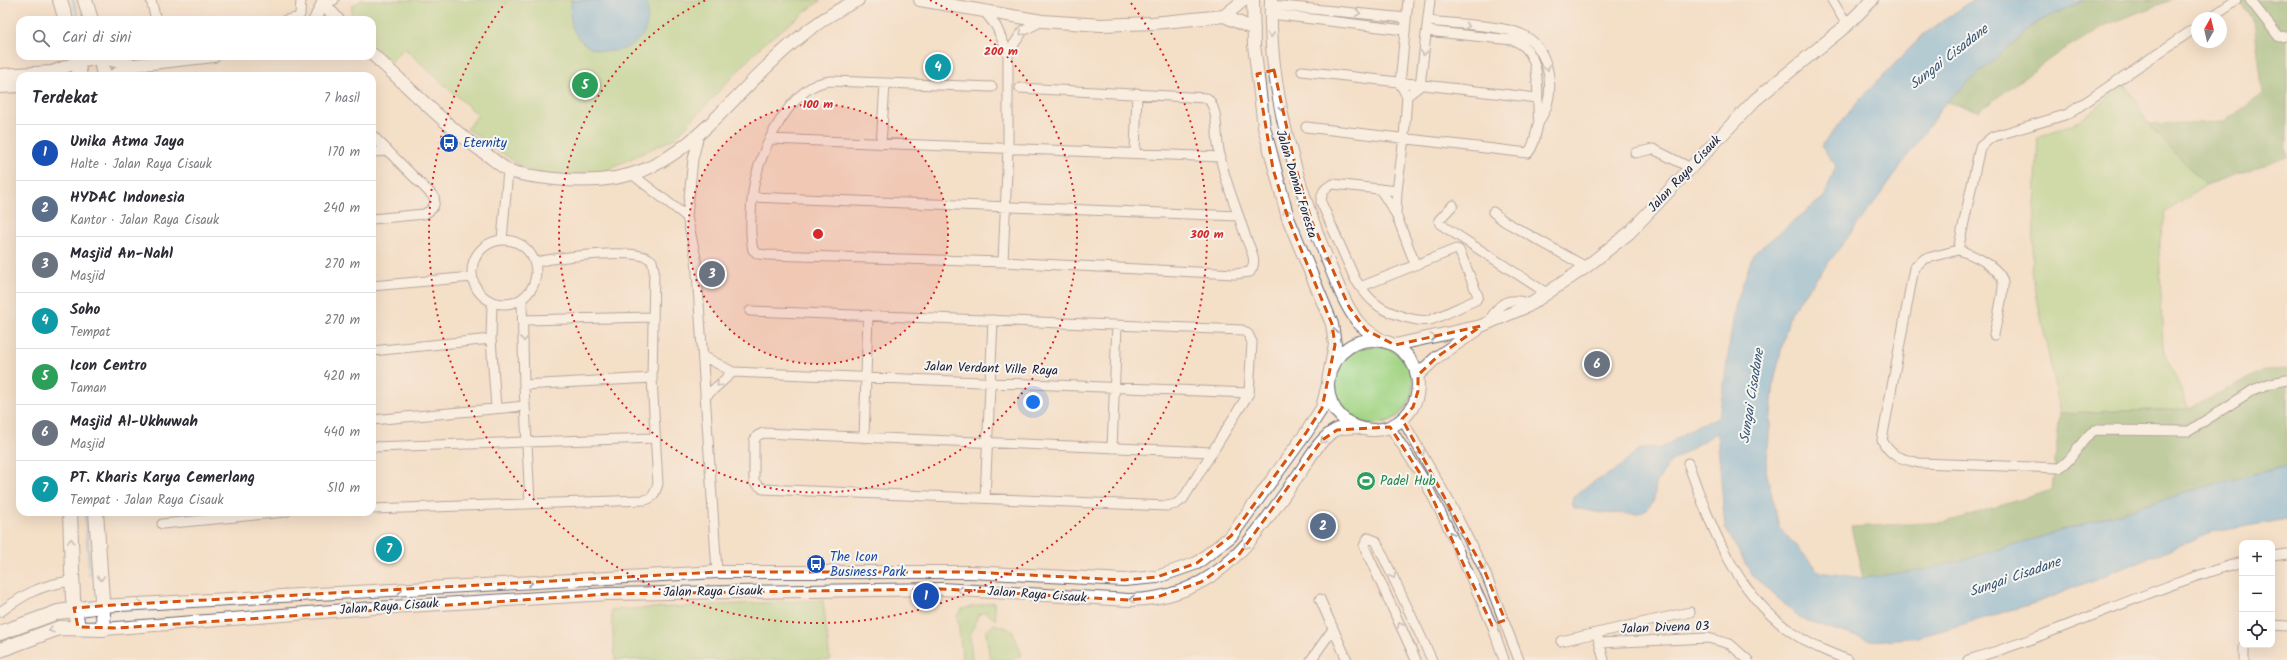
<!DOCTYPE html>
<html lang="id">
<meta charset="utf-8">
<style>
body{margin:0;font-family:Kalam,sans-serif;background:#f2f2f3;color:#2b2b33}
.controls{position:absolute;right:12px;bottom:12px;display:grid;overflow:hidden;border-radius:8px;box-shadow:0 4px 16px #0002}
.controls button{width:36px;height:36px;display:grid;place-items:center;padding:0;border:0;border-bottom:1px solid #e1e1e2;background:#fff;color:#2b2b33;font:20px sans-serif}
.compass{position:absolute;left:2191px;top:12px;width:36px;height:36px;border-radius:50%;background:#fff;box-shadow:0 4px 16px #0002;rotate:8deg}
.you{position:absolute;left:1033px;top:402px;width:14px;height:14px;margin:-10px;border:3px solid #fff;border-radius:50%;background:#1a73e8;box-shadow:0 0 0 6px #1a73e833}
.badge{display:grid;place-items:center;width:26px;height:26px;border-radius:50%;background:#7c3aed;color:#fff;font-size:13px;font-weight:700}
.pin{position:absolute;translate:-50% -50%;border:2px solid #fff;box-shadow:0 1px 4px #0006}
.list{margin:0;padding:0;list-style:none}
h2{display:flex;justify-content:space-between;align-items:center;height:52px;margin:0;padding:0 16px;font-size:17px}
h2 small{font-size:13px;font-weight:400;color:#7c7c81}
.list li{display:grid;grid-template-columns:26px 1fr auto;gap:12px;align-items:center;box-sizing:border-box;height:56px;padding:0 16px;border-top:1px solid #e1e1e2}
.list b{display:block;font-size:15px;white-space:nowrap}
.list p{margin:0;font-size:13px;white-space:nowrap;color:#7c7c81}
.list em{font-size:13px;font-style:normal;color:#7c7c81}
.icon{flex:none;width:22px;height:22px;fill:none;stroke:currentColor;stroke-width:2;stroke-linecap:round;stroke-linejoin:round}
.map{position:relative;flex:none;width:2287px;height:660px;overflow:hidden}
.search{position:absolute;background:#fff;box-shadow:0 4px 16px #0002;left:16px;top:16px;width:360px;height:44px;display:flex;align-items:center;gap:10px;box-sizing:border-box;padding:0 14px;border-radius:12px;color:#7c7c81;font-size:15px}
.panel{position:absolute;background:#fff;box-shadow:0 4px 16px #0002;left:16px;top:72px;width:360px;height:444px;border-radius:12px}
.map>svg:first-child{display:block}
.green{fill:#a3d483;stroke:#627b5f}
.forest{fill:#82b671;stroke:#526c56}
.water{fill:#69b3e1;stroke:#466a8e}
.lines{fill:none;stroke-linecap:round;stroke-linejoin:round}
.stream{stroke:#69b3e1;stroke-width:2.5}
.street-casing{stroke:#6c646c;stroke-width:11}
.secondary-casing{stroke:#6c646c;stroke-width:14}
.primary-casing{stroke:#6c646c;stroke-width:16}
.street{stroke:#fff;stroke-width:9}
.secondary{stroke:#fff;stroke-width:12}
.primary{stroke:#fff;stroke-width:14}
.oneway{stroke:#9c9ca7}
.marked{fill:none;stroke:#d45411;stroke-width:3;stroke-dasharray:8 5;stroke-linejoin:round}
.ring{fill:none;stroke:#d62828;stroke-width:2;stroke-dasharray:2 4}
.labels{text-anchor:middle;dominant-baseline:central;stroke-width:4;stroke-linejoin:round;paint-order:stroke}
.transit-label{font-size:13px;fill:#164399;stroke:#f6f6f2;text-anchor:start}
.street-label{font-size:13px;fill:#22223b;stroke:#f6f6f2}
.leisure-label{font-size:13px;fill:#27864d;stroke:#f6f6f2;text-anchor:start}
.water-label{font-size:14px;font-style:italic;fill:#3b5575;stroke:#f6f6f2}
.centre{fill:#d62828;stroke:#f6f6f2;stroke-width:2}
.ring-label{font-size:12px;text-anchor:middle;font-weight:bold;fill:#d62828;stroke:#f6f6f2;stroke-width:4;stroke-linejoin:round;paint-order:stroke}
</style>
<div class="map">
<svg width="2287" height="660" viewBox="0 0 2287 660">
<rect width="100%" height="100%" fill="#f6f6f2"/>
<filter id="ink" filterUnits="userSpaceOnUse"><feTurbulence type="fractalNoise" baseFrequency=".025" numOctaves="2"/><feDisplacementMap in="SourceGraphic" scale="8" xChannelSelector="R" yChannelSelector="G"/><feConvolveMatrix kernelMatrix="1 2 1 2 8 2 1 2 1" color-interpolation-filters="sRGB"/></filter>
<filter id="wash" filterUnits="userSpaceOnUse"><feTurbulence type="fractalNoise" baseFrequency=".012" numOctaves="4" result="noise"/><feDisplacementMap in="SourceGraphic" scale="16" xChannelSelector="R" yChannelSelector="G"/><feGaussianBlur stdDeviation="0.9" result="paint"/><feColorMatrix in="noise" values="0 0 0 0 0 0 0 0 0 0 0 0 0 0 0 0 0 1.4 0 .05"/><feComposite in="paint" operator="in"/></filter>
<g filter="url(#wash)">
<rect width="100%" height="100%" fill="#f4dfc7"/>
<path class="green" d="M362 0H821L764 43 675 138 604 171 560 176 525 169 467 129 478 115 404 48 391 62 372 45V20H351L352 6Z
M2125 83 2148 124 2206 185 2166 212 2159 245 2163 348 2189 409 2060 413 2032 272 2038 137 2080 121Z
M1335 385a39 39 0 1 1 78 0a39 39 0 1 1-78 0Z
M823 600 830 660H615L611 610Z
M994 602 996 620 985 612 978 615 970 636 972 660H963L957 616 962 609Z
M994 624 1012 630 1022 655 1012 660H990L986 632Z"/>
<path class="forest" d="M2085 0H2172L2106 25 2051 58 1979 111 1946 102 2037 22Z
M2239 0H2287V157L2206 185 2148 124 2224 122 2263 94 2254 22Z
M2287 369V466L2211 485 2011 546 1930 569 1863 578 1851 527 1946 522 2052 490 2060 413 2189 409 2264 370Z"/>
<path class="water" d="M572 0H646C664 67 556 70 572 0Z
M1973 0H2085L2037 22 1946 102 1877 199 1790 313 1774 381 1766 470 1779 527 1819 572 1863 578 1930 569 2011 546 2211 485 2287 466V519L2213 532 2038 602 1919 637 1871 641 1801 619 1752 575 1725 528 1717 432 1670 462 1656 484 1654 500 1647 510 1638 514 1602 513 1574 508 1571 504C1577 486 1604 479 1618 468 1625 463 1631 454 1639 450 1647 446 1653 447 1660 449L1698 425 1719 417 1735 307 1753 254 1824 197 1836 166 1821 146 1862 97 1924 34Z"/>
<g class="lines">
<path class="stream" d="M73 0 79 20
M85 512 90 576"/>
</g>
</g>
<g filter="url(#ink)">
<g class="lines">
<g class="street-casing">
<path id="street" d="M151 0 156 20
M321 0 323 3 334 0
M1832 0 1847 25
M2250 0 2279 37 2287 36
M1271 5 1406 18
M984 11 996 26 1008 53V147L1003 262
M1271 14 1404 30
M2210 18 2236 0
M286 20 297 18 300 15 301 0
M2197 27 2068 114 1992 137 1980 147 1958 250 1924 259 1914 268 1882 440C1892 458 1900 458 1919 463L2059 468C2075 459 2080 439 2095 430L2189 431 2253 390 2271 383 2287 380
M1427 31 1512 40C1546 50 1535 97 1539 122
M1008 53 1023 31 1042 21
M1302 71 1537 98
M992 87 831 81C792 83 763 146 755 180 751 198 749 232 753 250L758 254 768 255 1003 262 1235 274 1250 272C1259 260 1249 248 1245 235 1236 206 1222 175 1218 144 1216 130 1218 108 1207 98L1020 88
M1407 96 1420 86 1430 0
M1306 127 1528 153C1536 144 1535 132 1539 122 1542 116 1545 111 1547 105 1554 82 1547 45 1521 34 1502 25 1452 24 1428 21
M372 135 434 197C436 206 432 210 424 214L372 219
M699 135 693 159 687 217 696 258 717 572
M770 139 1221 157
M881 144 885 84
M372 152 388 151
M1135 152 1137 93
M1635 153 1653 149 1691 168
M633 175 687 217
M1380 189 1396 214 1415 264
M752 197 1239 216
M1453 205 1439 220 1440 224 1548 294
M1493 212 1504 221 1586 267
M1396 214 1397 191 1404 138 1407 96 1400 84 1408 0
M472 272a32 32 0 1 1 64 0a32 32 0 1 1-64 0Z
M502 240 508 170
M1958 250C1972 254 2001 267 2003 283 2004 294 1996 323 1994 335
M372 286 472 277
M1360 287 1456 249 1459 250 1478 296 1476 300C1461 306 1445 315 1430 320 1417 323 1384 312 1375 303 1367 297 1361 288 1355 279L1321 202C1322 192 1324 188 1333 184L1397 191
M522 300 524 385 530 503
M492 302 491 339 496 408
M750 311 1242 330 1248 334 1252 342 1249 393 1183 499 1176 504 1167 506 763 489 754 482V441L757 436 763 433 1212 452
M524 320 653 317
M1488 323C1499 302 1508 296 1531 304
M372 351 491 339
M703 356 733 372 1249 393
M524 385 652 378
M705 397 733 372
M1402 419 1450 503 1485 572 1519 660
M372 420 525 406
M1390 427 1423 478 1447 525 1492 625 1504 660
M864 438 868 315
M372 447 655 438
M1112 448 1117 325
M1688 463C1711 527 1736 596 1796 635 1812 646 1830 653 1848 660
M985 498 993 320
M372 509 645 500C654 498 655 492 658 484L652 378 654 270 652 261C639 246 556 258 535 262
M162 524 286 512
M2272 556 2287 554
M1320 599 1347 660
M0 612C25 594 38 586 70 581
M2272 625 2287 626
M1598 638 1604 660
M1561 641 1690 612
M1600 643 1708 638 1730 644 1748 660
M1311 660 1333 629
M1416 660 1364 546 1368 538 1376 541 1432 660
M1968 660C2061 633 2149 588 2242 562
M2244 660V645"/>
</g>
<g class="secondary-casing">
<path id="secondary" d="M920 0 1042 21 1101 25 1153 23 1224 16 1254 29
M1253 0 1254 45 1264 127 1288 218 1332 324 1335 345 1330 370
M1271 0C1268 88 1295 179 1327 259 1336 280 1344 304 1358 322 1365 330 1373 335 1382 340
M1224 16 1244 0
M315 20 323 3 338 20
M372 54C409 87 443 123 483 152 491 157 499 165 508 170 522 176 540 177 555 179 627 187 667 167 717 117 761 73 801 26 858 0
M0 75 52 72 78 62 101 58 134 65 214 56
M112 76 134 65
M0 87 20 86
M1328 385a45 45 0 1 1 90 0a45 45 0 1 1-90 0Z
M1395 345 1481 326 1528 306 1586 267 1629 233 1755 100 1847 25 1872 0
M1418 375 1437 357 1477 330
M101 606 717 572H971L1124 580 1157 577 1197 563 1231 536 1306 433 1322 408 1328 384
M104 629 359 609 608 594 941 589 1129 600C1219 599 1253 538 1299 474 1310 458 1319 439 1336 430 1342 427 1351 428 1357 427"/>
</g>
<g class="primary-casing">
<path id="primary" d="M60 0 66 20
M85 0 91 20
M76 56 80 76
M100 56 104 76
M70 512 73 599 78 627
M0 633 58 612 101 606
M0 650 59 628 104 629 96 512"/>
</g>
<use href="#street" class="street"/>
<use href="#secondary" class="secondary"/>
<use href="#primary" class="primary"/>
</g>
<defs><path id="oneway-chevron" d="M-2-3.5L2.5 0L-2 3.5" fill="none" stroke-width="1.6" stroke-linecap="round" stroke-linejoin="round"/></defs>
<g class="oneway">
<use href="#oneway-chevron" transform="translate(1358 13) rotate(6)"/>
<use href="#oneway-chevron" transform="translate(1467 26) rotate(7)"/>
<use href="#oneway-chevron" transform="translate(1022 33) rotate(137)"/>
<use href="#oneway-chevron" transform="translate(1271 35) rotate(86)"/>
<use href="#oneway-chevron" transform="translate(1424 53) rotate(97)"/>
<use href="#oneway-chevron" transform="translate(1547 68) rotate(72)"/>
<use href="#oneway-chevron" transform="translate(1282 109) rotate(79)"/>
<use href="#oneway-chevron" transform="translate(1286 211) rotate(-107)"/>
<use href="#oneway-chevron" transform="translate(1327 260) rotate(68)"/>
<use href="#oneway-chevron" transform="translate(1334 331) rotate(-99)"/>
<use href="#oneway-chevron" transform="translate(1433 337) rotate(-13)"/>
<use href="#oneway-chevron" transform="translate(524 339) rotate(90)"/>
<use href="#oneway-chevron" transform="translate(719 384) rotate(137)"/>
<use href="#oneway-chevron" transform="translate(1323 441) rotate(134)"/>
<use href="#oneway-chevron" transform="translate(1422 453) rotate(61)"/>
<use href="#oneway-chevron" transform="translate(1451 534) rotate(-114)"/>
<use href="#oneway-chevron" transform="translate(71 541) rotate(-92)"/>
<use href="#oneway-chevron" transform="translate(1246 546) rotate(130)"/>
<use href="#oneway-chevron" transform="translate(1483 568) rotate(64)"/>
<use href="#oneway-chevron" transform="translate(1393 576) rotate(65)"/>
<use href="#oneway-chevron" transform="translate(101 578) rotate(87)"/>
<use href="#oneway-chevron" transform="translate(530 583) rotate(-3)"/>
<use href="#oneway-chevron" transform="translate(400 590) rotate(-4)"/>
<use href="#oneway-chevron" transform="translate(960 590) rotate(-178)"/>
<use href="#oneway-chevron" transform="translate(270 597) rotate(-3)"/>
<use href="#oneway-chevron" transform="translate(1132 599) rotate(180)"/>
<use href="#oneway-chevron" transform="translate(140 603) rotate(-3)"/>
<use href="#oneway-chevron" transform="translate(1400 625) rotate(-115)"/>
<use href="#oneway-chevron" transform="translate(51 630) rotate(162)"/>
</g>
</g>
<path d="M0 0H2287V660H0ZM1274 70 1296 169 1312 222 1349 307 1366 330 1395 345 1481 326 1437 357 1418 375V391L1413 407 1402 419 1485 572 1505 620 1492 625 1423 478 1390 427 1337 430 1322 440 1238 556 1201 582 1157 597 1129 600 941 589 608 594 118 628 78 627 74 608 114 605 717 572H971L1124 580 1157 577 1197 563 1231 536 1306 433 1322 408 1335 345 1332 324 1288 218 1273 169 1257 74Z" fill="#f4dfc7" fill-opacity=".55" fill-rule="evenodd"/>
<path class="marked" d="M1274 70 1296 169 1312 222 1349 307 1366 330 1395 345 1481 326 1437 357 1418 375V391L1413 407 1402 419 1485 572 1505 620 1492 625 1423 478 1390 427 1337 430 1322 440 1238 556 1201 582 1157 597 1129 600 941 589 608 594 118 628 78 627 74 608 114 605 717 572H971L1124 580 1157 577 1197 563 1231 536 1306 433 1322 408 1335 345 1332 324 1288 218 1273 169 1257 74Z"/>
<circle cx="818" cy="234" r="130" fill="#d62828" fill-opacity=".12"/>
<g class="ring">
<circle cx="818" cy="234" r="130"/>
<path d="M930 0A259 259 0 1 1 706 0"/>
<path d="M1131 3A389 389 0 1 1 505 3"/>
</g>
<defs>
<g id="bus-disc" transform="scale(1)"><circle r="9.5" fill="#1a4fb4" stroke="#f6f6f2"/><path d="M-5-6H5V4H4V6H2V4H-2V6H-4V4H-5ZM-3.5-4V0h7V-4ZM-3.5 1.2v1.5H-2V1.2ZM2 1.2v1.5H3.5V1.2Z" fill="#fff"/></g>
<g id="stadium-disc" transform="scale(1)"><circle r="9.5" fill="#2e9e5b" stroke="#f6f6f2"/><path d="M0-5a6.5 5 0 1 0 0 10a6.5 5 0 1 0 0-10ZM-3.5-1.8h7v3.6h-7Z" fill="#fff"/></g>
</defs>
<g fill-rule="evenodd">
<use href="#bus-disc" x="449" y="143"/>
<use href="#stadium-disc" x="1366" y="481"/>
<use href="#bus-disc" x="816" y="564"/>
</g>
<g class="labels">
<g class="transit-label">
<text x="463" y="143">Eternity</text>
<text x="830" y="557">The Icon<tspan x="830" dy="15">Business Park</tspan></text>
</g>
<g class="street-label">
<text transform="translate(1685 174) rotate(-47)">Jalan Raya Cisauk</text>
<text transform="translate(1296 184) rotate(73)">Jalan Damai Foresta</text>
<text transform="translate(991 369) rotate(2)">Jalan Verdant Ville Raya</text>
<text transform="translate(713 592) rotate(-1)">Jalan Raya Cisauk</text>
<text transform="translate(1037 595) rotate(4)">Jalan Raya Cisauk</text>
<text transform="translate(389 607) rotate(-4)">Jalan Raya Cisauk</text>
<text transform="translate(1665 628) rotate(-2)">Jalan Divena 03</text>
</g>
<g class="leisure-label">
<text x="1380" y="481">Padel Hub</text>
</g>
<g class="water-label">
<text transform="translate(1949 57) rotate(-38)">Sungai Cisadane</text>
<text transform="translate(1752 396) rotate(-81)">Sungai Cisadane</text>
<text transform="translate(2015 577) rotate(-19)">Sungai Cisadane</text>
</g>
</g>
<circle cx="818" cy="234" r="6" class="centre"/>
<g class="ring-label">
<text x="1001" y="55">200 m</text>
<text x="818" y="108">100 m</text>
<text x="1207" y="238">300 m</text>
</g>
</svg>
<div class="controls">
<button>+</button>
<button>−</button>
<button><svg class="icon" aria-label="locate" viewBox="0 0 24 24"><circle cx="12" cy="12" r="6"/><path d="M12 2v4M12 18v4M2 12h4M18 12h4"/></svg></button>
</div>
<svg class="compass" viewBox="-18 -18 36 36"><path d="M0-13l5 13h-10z" fill="#e53935"/><path d="M0 13l5-13h-10z" fill="#7c7c81"/></svg>
<div class="you"></div>
<div class="pin badge" style="left:926px;top:596px;background:#1a4fb4">1</div>
<div class="pin badge" style="left:1323px;top:526px;background:#5c6f8a">2</div>
<div class="pin badge" style="left:712px;top:274px;background:#6b7280">3</div>
<div class="pin badge" style="left:938px;top:67px;background:#0f9aa8">4</div>
<div class="pin badge" style="left:585px;top:85px;background:#2e9e5b">5</div>
<div class="pin badge" style="left:1597px;top:364px;background:#6b7280">6</div>
<div class="pin badge" style="left:389px;top:549px;background:#0f9aa8">7</div>
<div class="search"><svg class="icon" aria-label="search" viewBox="0 0 24 24"><circle cx="10" cy="10" r="6"/><path d="M15 15l6 6"/></svg>Cari di sini</div>
<section class="panel">
<h2>Terdekat<small>7 hasil</small></h2>
<ul class="list">
<li><span class="badge" style="background:#1a4fb4">1</span><div><b>Unika Atma Jaya</b><p>Halte · Jalan Raya Cisauk</p></div><em>170 m</em></li>
<li><span class="badge" style="background:#5c6f8a">2</span><div><b>HYDAC Indonesia</b><p>Kantor · Jalan Raya Cisauk</p></div><em>240 m</em></li>
<li><span class="badge" style="background:#6b7280">3</span><div><b>Masjid An-Nahl</b><p>Masjid</p></div><em>270 m</em></li>
<li><span class="badge" style="background:#0f9aa8">4</span><div><b>Soho</b><p>Tempat</p></div><em>270 m</em></li>
<li><span class="badge" style="background:#2e9e5b">5</span><div><b>Icon Centro</b><p>Taman</p></div><em>420 m</em></li>
<li><span class="badge" style="background:#6b7280">6</span><div><b>Masjid Al-Ukhuwah</b><p>Masjid</p></div><em>440 m</em></li>
<li><span class="badge" style="background:#0f9aa8">7</span><div><b>PT. Kharis Karya Cemerlang</b><p>Tempat · Jalan Raya Cisauk</p></div><em>510 m</em></li>
</ul>
</section>
</div>
